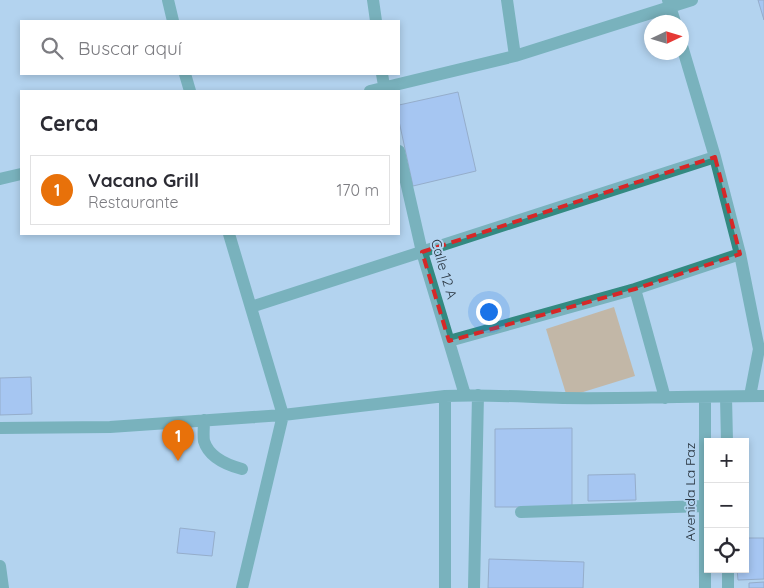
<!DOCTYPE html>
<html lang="es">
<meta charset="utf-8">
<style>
body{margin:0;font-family:Quicksand,sans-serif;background:#f7f7f7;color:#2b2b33}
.controls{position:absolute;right:15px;bottom:15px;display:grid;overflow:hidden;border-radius:0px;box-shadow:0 2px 8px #0003}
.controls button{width:45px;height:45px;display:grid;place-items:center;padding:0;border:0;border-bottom:1px solid #e1e1e2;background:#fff;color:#2b2b33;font:25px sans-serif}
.compass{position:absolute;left:644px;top:15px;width:45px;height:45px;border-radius:50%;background:#fff;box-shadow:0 2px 8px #0003;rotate:86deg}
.you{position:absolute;left:488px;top:311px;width:18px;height:18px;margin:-12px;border:4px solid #fff;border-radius:50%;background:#1a73e8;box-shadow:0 0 0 8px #1a73e833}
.badge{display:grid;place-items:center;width:32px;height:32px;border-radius:50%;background:#0f766e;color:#fff;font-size:16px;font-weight:700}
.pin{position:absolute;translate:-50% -41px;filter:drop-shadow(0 1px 2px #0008)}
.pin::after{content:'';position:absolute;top:26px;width:18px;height:15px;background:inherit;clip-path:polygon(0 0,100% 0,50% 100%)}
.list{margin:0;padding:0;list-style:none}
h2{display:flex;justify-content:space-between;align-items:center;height:65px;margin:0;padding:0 20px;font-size:21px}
h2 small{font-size:16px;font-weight:400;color:#7c7c81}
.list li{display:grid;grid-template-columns:32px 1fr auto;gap:15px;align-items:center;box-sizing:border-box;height:70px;margin:0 10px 10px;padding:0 10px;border:1px solid #e1e1e2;border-radius:0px}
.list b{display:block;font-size:19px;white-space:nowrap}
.list p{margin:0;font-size:16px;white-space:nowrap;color:#7c7c81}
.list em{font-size:16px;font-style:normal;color:#7c7c81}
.icon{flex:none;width:28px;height:28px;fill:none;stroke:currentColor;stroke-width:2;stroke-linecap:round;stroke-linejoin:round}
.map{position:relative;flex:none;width:764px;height:588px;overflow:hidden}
.search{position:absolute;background:#fff;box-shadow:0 2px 8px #0003;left:20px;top:20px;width:380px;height:55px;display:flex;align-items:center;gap:12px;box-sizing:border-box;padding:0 18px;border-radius:0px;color:#7c7c81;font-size:19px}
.panel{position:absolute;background:#fff;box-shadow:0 2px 8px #0003;left:20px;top:90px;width:380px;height:145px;border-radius:0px}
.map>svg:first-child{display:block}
.green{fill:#d59551}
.building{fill:#97b5f7;stroke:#717f9f}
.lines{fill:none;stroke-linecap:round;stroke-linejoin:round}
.minor{stroke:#338a81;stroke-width:12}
.marked{fill:none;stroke:#d62828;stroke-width:4;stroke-dasharray:10 6;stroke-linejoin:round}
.labels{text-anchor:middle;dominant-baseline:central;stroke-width:4;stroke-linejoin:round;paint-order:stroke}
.street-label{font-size:14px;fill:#293540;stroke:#b3d3ef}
</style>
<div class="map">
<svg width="764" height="588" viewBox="0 0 764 588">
<rect width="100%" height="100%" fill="#b3d3ef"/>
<path class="green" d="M614 307 635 376 567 397 546 329Z"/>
<path class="building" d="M758 0H764V20Z
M458 92 476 171 413 186 399 121V105Z
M31 377 32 414 0 415V378Z
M572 428V507H495V429Z
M635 474 636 500 588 501V475Z
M180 528 215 532 212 556 177 553Z
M745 538H764V579L738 580 737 569H745Z
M489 559 584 562 583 588H488Z
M764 582V588H749V583Z"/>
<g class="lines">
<path class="minor" d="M168 0 173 21
M373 0 376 21
M507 0 515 56
M668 0 675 22
M682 46 715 157 740 254 759 349 750 396
M185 74 190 91
M382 74 385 91
M370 91 515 56 692 0
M399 151 422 252 465 395
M0 179 21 174
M229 234 283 415 242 588
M635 289 665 398
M251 307 715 157
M449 341 635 289 740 254
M445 396V588
M726 397 727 442
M204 420C204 427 203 435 204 441 209 458 227 465 242 469
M0 428 110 427 283 415 445 396C484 394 523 397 563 398 630 399 697 396 764 396
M521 512 704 506
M0 566 3 588
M728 569V588
M474 588 478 395
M705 588V397"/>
</g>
<path d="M0 0H764V588H0ZM715 157 740 254 635 289 449 341 422 252Z" fill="#b3d3ef" fill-opacity=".55" fill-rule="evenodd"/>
<path class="marked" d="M715 157 740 254 635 289 449 341 422 252Z"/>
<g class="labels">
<g class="street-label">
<text transform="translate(444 269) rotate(74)">Calle 12 A</text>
<text transform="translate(690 492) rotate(-90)">Avenida La Paz</text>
</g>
</g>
</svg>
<div class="controls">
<button>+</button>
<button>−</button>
<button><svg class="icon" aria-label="locate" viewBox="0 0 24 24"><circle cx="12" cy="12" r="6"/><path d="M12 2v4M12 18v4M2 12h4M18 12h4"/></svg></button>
</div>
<svg class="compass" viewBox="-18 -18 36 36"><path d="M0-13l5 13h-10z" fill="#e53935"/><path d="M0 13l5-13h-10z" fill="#7c7c81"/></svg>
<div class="you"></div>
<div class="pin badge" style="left:178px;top:461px;background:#e8710a">1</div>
<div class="search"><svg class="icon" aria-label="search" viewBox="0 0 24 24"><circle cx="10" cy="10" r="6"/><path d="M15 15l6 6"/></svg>Buscar aquí</div>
<section class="panel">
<h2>Cerca<small></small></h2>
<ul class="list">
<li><span class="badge" style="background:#e8710a">1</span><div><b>Vacano Grill</b><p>Restaurante</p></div><em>170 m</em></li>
</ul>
</section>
</div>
